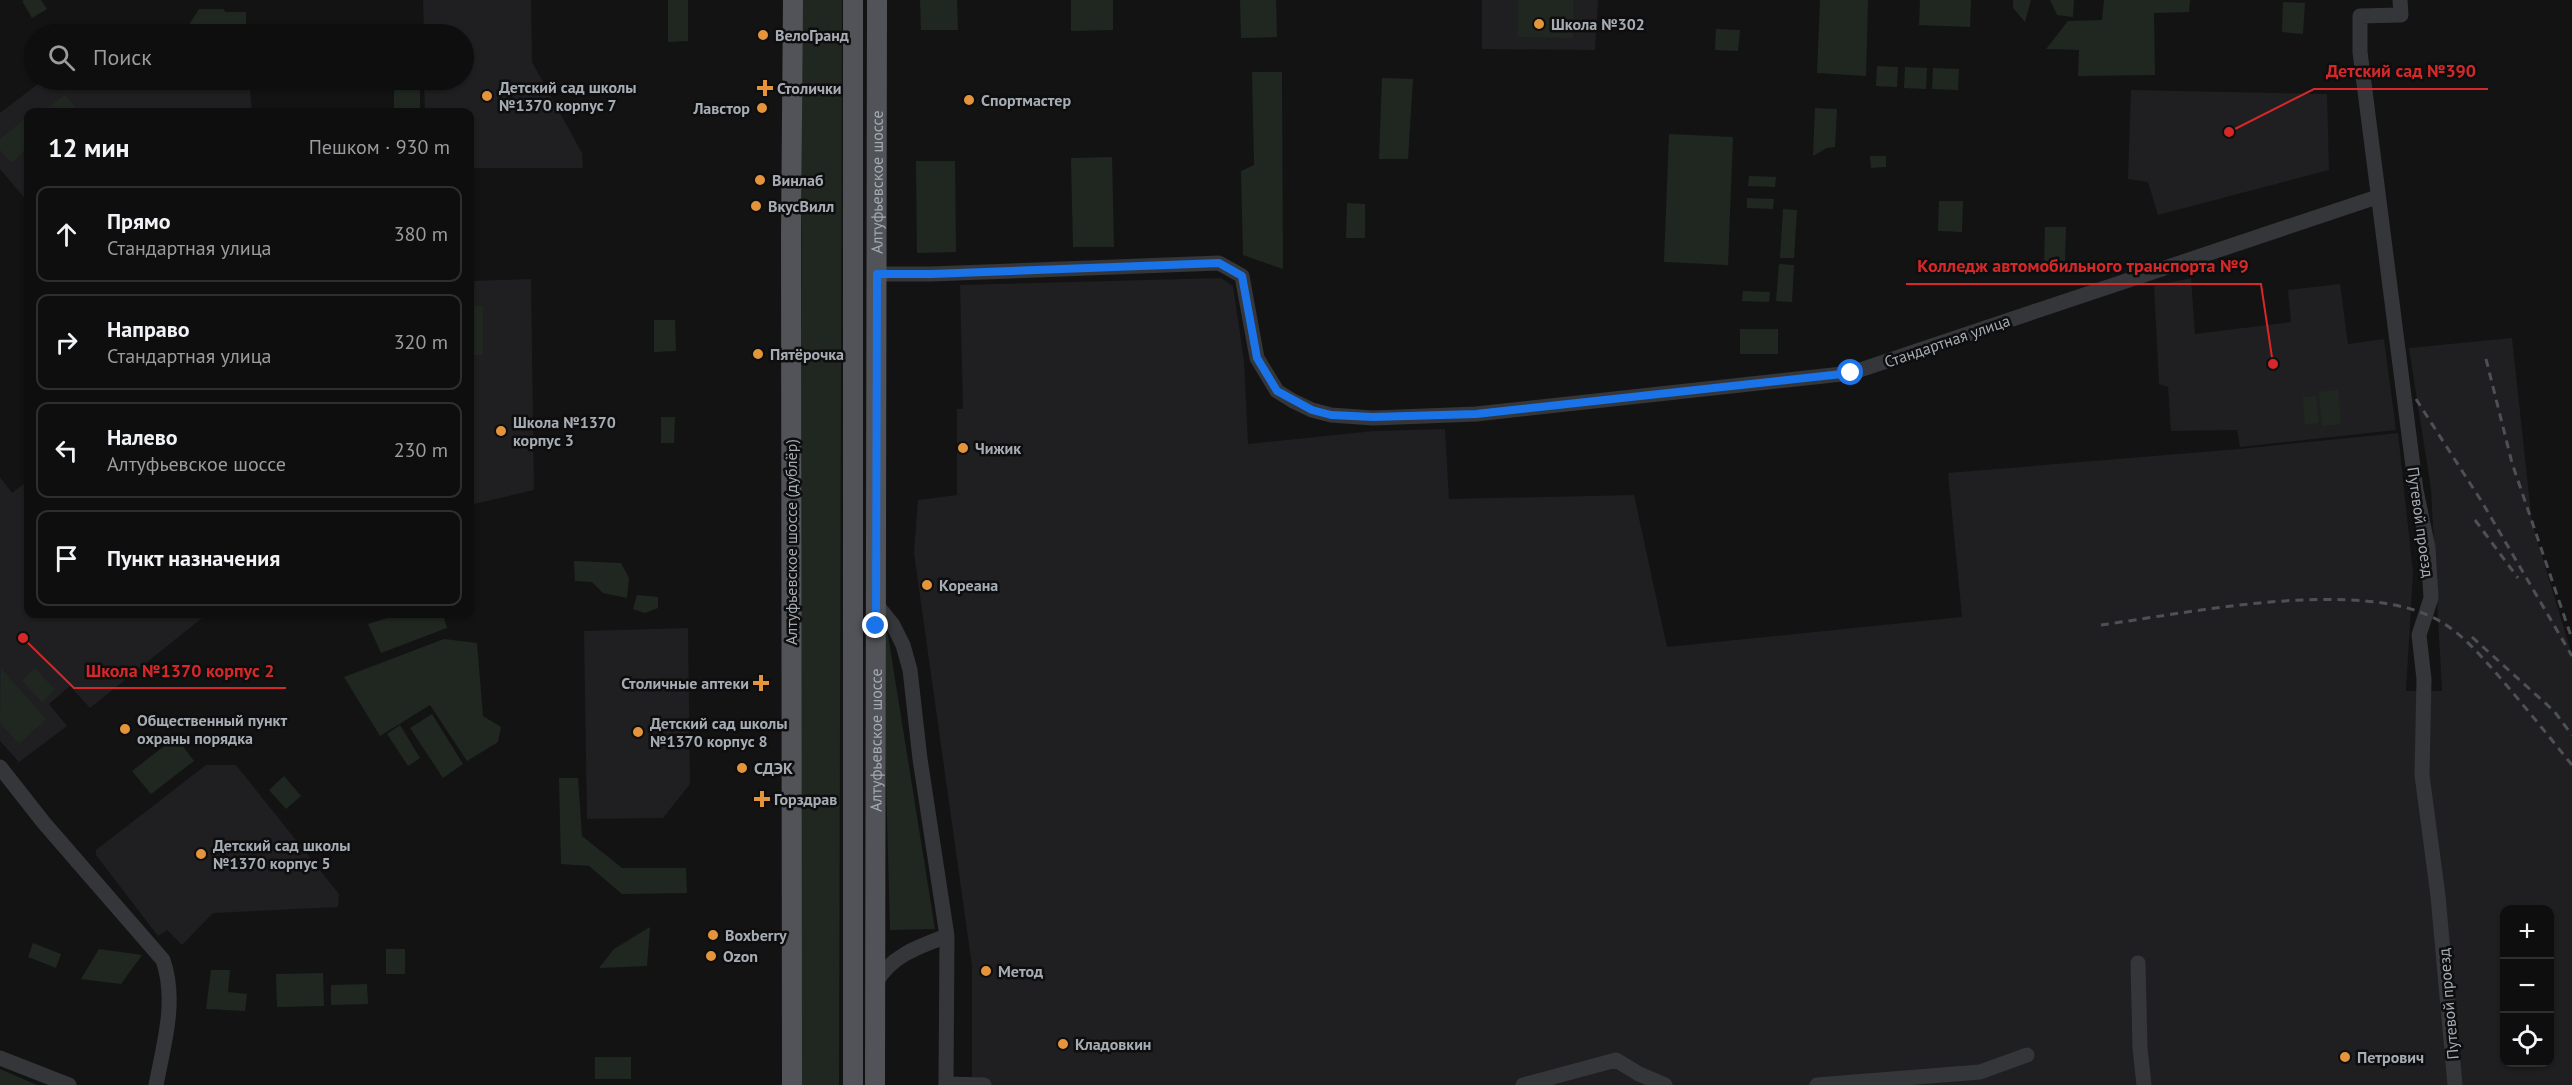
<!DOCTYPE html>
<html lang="ru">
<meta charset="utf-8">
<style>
body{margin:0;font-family:"PT Sans",sans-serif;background:#171718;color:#f1f3f6}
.controls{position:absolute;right:18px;bottom:18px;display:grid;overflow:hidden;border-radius:12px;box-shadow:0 2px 4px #0004}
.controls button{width:54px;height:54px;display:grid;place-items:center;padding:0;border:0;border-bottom:2px solid #2e2e2f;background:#0e0e0f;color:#f1f3f6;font:30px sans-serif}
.stop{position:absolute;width:18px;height:18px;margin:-14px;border:4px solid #1a73e8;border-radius:50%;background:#fff}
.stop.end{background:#1a73e8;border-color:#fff;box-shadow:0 2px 6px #0008}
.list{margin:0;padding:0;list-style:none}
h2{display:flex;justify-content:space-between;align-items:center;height:78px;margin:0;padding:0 24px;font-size:26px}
h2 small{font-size:20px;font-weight:400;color:#9b9c9e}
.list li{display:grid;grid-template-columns:39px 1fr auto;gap:18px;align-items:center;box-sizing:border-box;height:96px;margin:0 12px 12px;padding:0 12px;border:2px solid #2e2e2f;border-radius:12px}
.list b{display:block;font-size:22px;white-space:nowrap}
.list p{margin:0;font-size:20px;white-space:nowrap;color:#9b9c9e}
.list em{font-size:20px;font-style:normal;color:#9b9c9e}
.icon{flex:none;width:33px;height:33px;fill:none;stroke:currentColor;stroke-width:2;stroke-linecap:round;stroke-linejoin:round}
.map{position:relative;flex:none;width:2572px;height:1085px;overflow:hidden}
.search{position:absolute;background:#0e0e0f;box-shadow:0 2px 4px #0004;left:24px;top:24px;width:450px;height:66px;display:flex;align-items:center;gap:15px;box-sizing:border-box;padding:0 21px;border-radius:33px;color:#9b9c9e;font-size:22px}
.panel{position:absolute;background:#0e0e0f;box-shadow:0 2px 4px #0004;left:24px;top:108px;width:450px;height:510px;border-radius:12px}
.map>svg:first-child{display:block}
.built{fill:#1f1f21;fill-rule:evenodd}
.green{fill:#202720}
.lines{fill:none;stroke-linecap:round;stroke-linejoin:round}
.minor{stroke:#343639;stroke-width:15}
.major{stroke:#515358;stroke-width:20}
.rail{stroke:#4d5054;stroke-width:3;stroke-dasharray:8 6;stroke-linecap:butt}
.route{stroke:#1a73e8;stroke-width:8}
.poi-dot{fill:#e4953c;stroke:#0e0e0f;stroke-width:2}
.labels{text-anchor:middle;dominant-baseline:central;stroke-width:5;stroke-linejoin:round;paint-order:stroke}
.poi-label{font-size:16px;font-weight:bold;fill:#a6acb4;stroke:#0e0e0f;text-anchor:start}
.street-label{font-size:16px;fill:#a6acb4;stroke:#0e0e0f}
.leader{fill:none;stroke:#d62828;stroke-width:2}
.callout-dot{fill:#d62828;stroke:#0e0e0f;stroke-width:2}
.callout-label{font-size:18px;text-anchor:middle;font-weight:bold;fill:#d62828;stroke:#0e0e0f;stroke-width:5;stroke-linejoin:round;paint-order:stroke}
</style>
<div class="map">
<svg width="2572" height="1085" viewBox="0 0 2572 1085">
<rect width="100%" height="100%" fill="#131314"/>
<path class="built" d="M423 0H531L532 62 582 153 583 168H470V112H425L424 80H464V34H424Z
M1482 0H1598L1595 50 1482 49Z
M43 80H249L252 112H28V202L0 169V113Z
M2131 90 2327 94 2329 170 2158 215 2148 182 2128 179Z
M1221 278 1233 286 1244 361 1248 444 1374 431 1445 429 1449 499 1634 495 1667 647 1962 617 1948 473 2239 449 2398 433 2413 573 2406 691H2442L2431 489 2409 348 2512 338 2532 523 2572 655V1085H972V966L914 553 918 500 957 495V409H963L960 285ZM2504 910H2550V1062H2504Z
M2191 278 2195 334 2291 322 2288 290 2340 284 2348 344 2384 339 2396 430 2240 447 2237 430 2171 431 2168 387 2159 384 2154 286Z
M531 279 534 490 470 505V281Z
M0 477 12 493 28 481V614H207L90 708 70 686 49 704 67 726 19 762 0 741Z
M688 628 690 784 663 818 587 819 584 631Z
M206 765H236L339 894 338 907 213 913 182 945 167 930 158 936 96 855V850Z"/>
<path class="green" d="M24 0H41L47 9 32 18 22 1Z
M668 0H688V41L668 42Z
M802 0H842L839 1085H800Z
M920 0H957L958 30H921Z
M1071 0H1113V30L1071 31Z
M1240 0H1276L1277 37 1241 38Z
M1518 0H1573V38L1518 37Z
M1820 0H1868L1866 76 1817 73Z
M1920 0H1971L1970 27 1919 25Z
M2013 0H2031L2025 22 2013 8Z
M2050 0H2074L2073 17 2057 15Z
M2104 0H2190L2189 12 2154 13 2155 75 2078 76 2079 50 2046 49 2068 21 2102 20Z
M2283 2 2305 3 2303 34 2282 32Z
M199 9H224L225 12H246V34H183Z
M1716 29 1740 30 1738 51 1715 50Z
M1877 66 1898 67 1897 87 1876 86Z
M1905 67 1927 68 1926 89 1904 88Z
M1933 68 1959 69 1958 90 1932 89Z
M1252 72H1282L1283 269 1243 255 1241 171 1254 165Z
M1382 78 1413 79 1408 159H1379Z
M394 80H420V112H394Z
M65 95 79 112H44L43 111Z
M1815 108 1837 109 1835 147 1827 148 1813 156Z
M28 116V148L11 163 0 150V139Z
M1669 134 1733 137 1728 265 1664 262Z
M1870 156H1886V167L1871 168Z
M1112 157 1114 247H1073L1071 158Z
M916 161H955L956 252 917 253Z
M1749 176 1776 177 1775 187 1748 186Z
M1747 198 1774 199 1773 209 1747 208Z
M1939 201H1963L1962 232 1938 231Z
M1347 203 1365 204V238H1346Z
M1783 209 1797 210 1794 258H1780Z
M2045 227H2066L2065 267 2044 266Z
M1779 264 1794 265 1792 302 1776 301Z
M1743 291 1770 292 1769 302 1742 301Z
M470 306H483V355H470Z
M654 320H675L676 351 654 352Z
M1740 329H1778V354H1740Z
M2338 390 2341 424 2322 426 2319 392Z
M2316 396 2319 423 2305 425 2303 397Z
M661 417H675L674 443H661Z
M574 561 621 563 629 578 627 598 603 593 592 582 575 581Z
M637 595 658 597V608L645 613 633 609Z
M400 614H443L447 628 381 653 368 624Z
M882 626 887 629 935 929 890 930Z
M444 639 477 643 483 716 501 727 498 742 467 761 430 705 380 736 344 677Z
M1 668 46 719 19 744 0 723Z
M35 668 55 690 42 702 22 681Z
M432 714 463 764 443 778 410 728Z
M400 725 420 758 408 766 387 734Z
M176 737 194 761 151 794 132 771Z
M284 776 301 796 286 809 269 790Z
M559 778H578L582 836 622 868H686L687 893 622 894 589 866 561 864Z
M650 927 647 966 599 968 614 949Z
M33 943 61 954 56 968 28 957Z
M99 949 142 955 121 984 81 979Z
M386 949H405V974H386Z
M211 970H230L228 992 247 994 245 1011 206 1009Z
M323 973 324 1006 277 1007 276 974Z
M367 984 368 1004 331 1005V985Z
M595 1057H631V1079H595Z
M0 1069 37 1085H0Z"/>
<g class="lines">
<path class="minor" d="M2400 0 2401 15 2360 16V52L2416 490 2428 548 2431 598 2419 635 2424 679 2422 775 2438 896 2455 1085
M877 274H931L1219 263 1242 276 1257 358 1277 391 1293 401 1312 410 1331 415 1373 418 1476 414 1851 373 2377 197
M876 604 893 625 903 645 910 670 920 759 947 936 946 1085
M0 767 44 823 163 960C177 1001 164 1043 156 1085
M2138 963 2140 1048 2144 1085
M876 983C890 956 920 946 947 936
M0 1058 69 1085
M946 1084 984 1085
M1523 1085 1616 1060 1639 1074 1665 1085
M1817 1085 1980 1072 2027 1055"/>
<g class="major">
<path d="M792 1085 791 233 793 0"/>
<path d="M853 1085V0"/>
<path id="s1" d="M875 1085 877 0"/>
</g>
<path class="rail" d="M2486 359 2512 463 2572 639
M2416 399 2482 502 2572 656
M2475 520 2518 578
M2101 625C2189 613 2367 575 2443 623 2464 636 2480 655 2496 673 2522 703 2547 734 2572 765
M2472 637 2554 711 2572 735"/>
</g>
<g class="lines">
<path class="route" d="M876 626 877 274H931L1219 263 1242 276 1257 358 1277 391 1312 410 1331 415 1373 417 1476 414 1851 373"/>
</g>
<g class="poi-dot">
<circle cx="1539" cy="24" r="6"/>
<circle cx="763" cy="35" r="6"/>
<path d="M762 79h6v6h6v6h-6v6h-6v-6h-6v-6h6z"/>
<circle cx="487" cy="96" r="6"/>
<circle cx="969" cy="100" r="6"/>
<circle cx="762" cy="108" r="6"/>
<circle cx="760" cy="180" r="6"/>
<circle cx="756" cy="206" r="6"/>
<circle cx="758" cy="354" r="6"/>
<circle cx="501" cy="431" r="6"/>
<circle cx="963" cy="448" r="6"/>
<circle cx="927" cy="585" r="6"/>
<path d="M758 674h6v6h6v6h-6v6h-6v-6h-6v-6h6z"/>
<circle cx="125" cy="729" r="6"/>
<circle cx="638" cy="732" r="6"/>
<circle cx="742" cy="768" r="6"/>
<path d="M759 790h6v6h6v6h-6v6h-6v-6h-6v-6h6z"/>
<circle cx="201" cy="854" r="6"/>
<circle cx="713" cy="935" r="6"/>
<circle cx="711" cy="956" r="6"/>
<circle cx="986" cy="971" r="6"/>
<circle cx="1063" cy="1044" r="6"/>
<circle cx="2345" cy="1057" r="6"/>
</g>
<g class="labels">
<g class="poi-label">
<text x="1551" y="24">Школа №302</text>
<text x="775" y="35">ВелоГранд</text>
<text x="499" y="87">Детский сад школы<tspan x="499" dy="18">№1370 корпус 7</tspan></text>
<text x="777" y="88">Столички</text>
<text x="981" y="100">Спортмастер</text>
<text x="750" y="108" text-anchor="end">Лавстор</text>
<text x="772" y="180">Винлаб</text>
<text x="768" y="206">ВкусВилл</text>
<text x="770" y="354">Пятёрочка</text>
<text x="513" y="422">Школа №1370<tspan x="513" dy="18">корпус 3</tspan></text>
<text x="975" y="448">Чижик</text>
<text x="939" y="585">Кореана</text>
<text x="749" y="683" text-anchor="end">Столичные аптеки</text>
<text x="137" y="720">Общественный пункт<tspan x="137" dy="18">охраны порядка</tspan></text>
<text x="650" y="723">Детский сад школы<tspan x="650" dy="18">№1370 корпус 8</tspan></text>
<text x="754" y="768">СДЭК</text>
<text x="774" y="799">Горздрав</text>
<text x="213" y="845">Детский сад школы<tspan x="213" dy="18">№1370 корпус 5</tspan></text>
<text x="725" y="935">Boxberry</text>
<text x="723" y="956">Ozon</text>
<text x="998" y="971">Метод</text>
<text x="1075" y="1044">Кладовкин</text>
<text x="2357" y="1057">Петрович</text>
</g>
<g class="street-label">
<text stroke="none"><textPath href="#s1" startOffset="903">Алтуфьевское шоссе</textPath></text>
<text transform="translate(1947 341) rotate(-19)">Стандартная улица</text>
<text transform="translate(2421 522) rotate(82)">Путевой проезд</text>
<text transform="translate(791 542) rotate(-90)">Алтуфьевское шоссе (дублёр)</text>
<text stroke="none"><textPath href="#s1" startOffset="345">Алтуфьевское шоссе</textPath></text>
<text transform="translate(2448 1004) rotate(-95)">Путевой проезд</text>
</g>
</g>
<path class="leader" d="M2229 132L2314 89H2488M2273 364L2261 284H1906M23 638L74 688H286"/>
<g class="callout-dot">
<circle cx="2229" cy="132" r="6"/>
<circle cx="2273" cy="364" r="6"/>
<circle cx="23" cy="638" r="6"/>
</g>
<g class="callout-label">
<text x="2401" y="77">Детский сад №390</text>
<text x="2083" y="272">Колледж автомобильного транспорта №9</text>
<text x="180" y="677">Школа №1370 корпус 2</text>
</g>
</svg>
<div class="controls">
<button>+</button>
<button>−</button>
<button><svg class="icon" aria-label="locate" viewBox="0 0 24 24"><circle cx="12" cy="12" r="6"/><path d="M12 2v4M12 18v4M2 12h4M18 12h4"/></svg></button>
</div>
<div class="stop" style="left:1851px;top:373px"></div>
<div class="stop end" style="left:876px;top:626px"></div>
<div class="search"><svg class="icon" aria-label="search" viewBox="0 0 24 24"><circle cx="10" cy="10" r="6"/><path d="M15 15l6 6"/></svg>Поиск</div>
<section class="panel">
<h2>12 мин<small>Пешком · 930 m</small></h2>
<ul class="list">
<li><svg class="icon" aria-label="ahead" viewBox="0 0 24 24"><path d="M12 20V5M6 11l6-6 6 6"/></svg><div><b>Прямо</b><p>Стандартная улица</p></div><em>380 m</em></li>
<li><svg class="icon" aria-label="right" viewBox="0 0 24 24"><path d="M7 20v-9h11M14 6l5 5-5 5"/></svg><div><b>Направо</b><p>Стандартная улица</p></div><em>320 m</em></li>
<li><svg class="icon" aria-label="left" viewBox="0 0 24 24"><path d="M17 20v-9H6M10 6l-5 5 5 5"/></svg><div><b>Налево</b><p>Алтуфьевское шоссе</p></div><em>230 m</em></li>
<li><svg class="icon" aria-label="arrive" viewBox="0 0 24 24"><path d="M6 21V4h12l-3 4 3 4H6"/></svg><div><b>Пункт назначения</b></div></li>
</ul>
</section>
</div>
